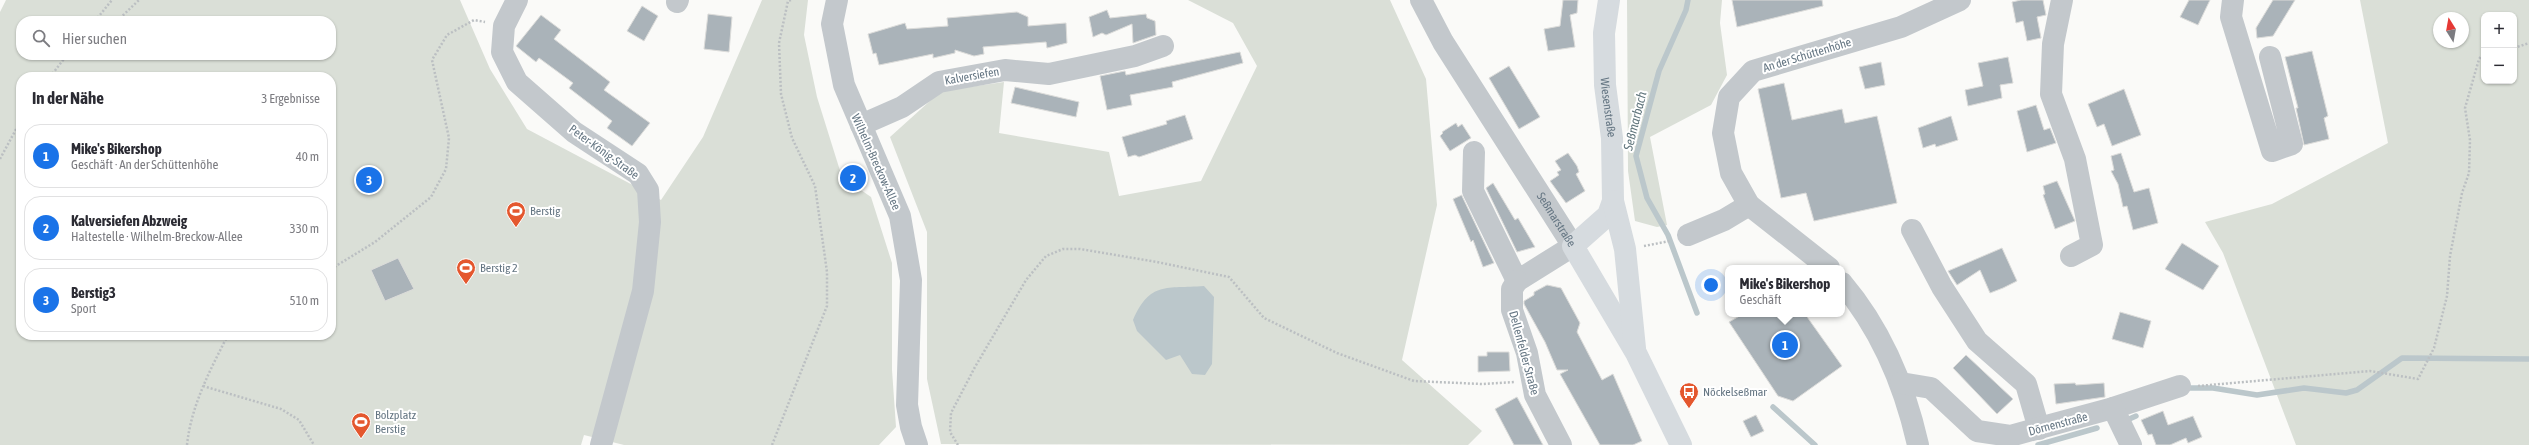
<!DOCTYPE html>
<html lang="de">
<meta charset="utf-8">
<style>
body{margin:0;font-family:"Asap Condensed",sans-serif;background:#f7f7f7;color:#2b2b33}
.controls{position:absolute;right:12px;top:12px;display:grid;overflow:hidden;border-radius:8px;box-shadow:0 1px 3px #0004}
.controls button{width:36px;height:36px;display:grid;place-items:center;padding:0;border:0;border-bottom:1px solid #e1e1e2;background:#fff;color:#2b2b33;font:20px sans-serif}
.compass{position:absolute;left:2433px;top:12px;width:36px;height:36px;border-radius:50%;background:#fff;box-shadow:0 1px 3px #0004;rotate:349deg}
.you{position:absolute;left:1711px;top:285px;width:14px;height:14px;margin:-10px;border:3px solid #fff;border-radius:50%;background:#1a73e8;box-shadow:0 0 0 6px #1a73e833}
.badge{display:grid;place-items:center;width:26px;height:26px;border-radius:50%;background:#1a73e8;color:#fff;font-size:13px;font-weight:700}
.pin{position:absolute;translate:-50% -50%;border:2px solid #fff;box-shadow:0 1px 4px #0006}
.popup{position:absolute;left:1725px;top:265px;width:120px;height:52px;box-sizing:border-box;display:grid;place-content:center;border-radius:8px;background:#fff;filter:drop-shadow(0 1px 3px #0005);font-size:13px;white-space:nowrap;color:#7c7c81}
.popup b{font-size:15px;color:#2b2b33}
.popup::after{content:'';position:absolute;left:50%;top:100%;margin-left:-8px;border:8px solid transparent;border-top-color:#fff}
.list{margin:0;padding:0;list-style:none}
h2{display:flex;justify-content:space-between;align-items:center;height:52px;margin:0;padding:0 16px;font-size:17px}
h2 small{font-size:13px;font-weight:400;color:#7c7c81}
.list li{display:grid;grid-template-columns:26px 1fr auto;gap:12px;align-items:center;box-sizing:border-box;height:64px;margin:0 8px 8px;padding:0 8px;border:1px solid #e1e1e2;border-radius:16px}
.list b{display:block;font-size:15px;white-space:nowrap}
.list p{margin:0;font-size:13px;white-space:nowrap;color:#7c7c81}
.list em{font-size:13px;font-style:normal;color:#7c7c81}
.icon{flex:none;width:22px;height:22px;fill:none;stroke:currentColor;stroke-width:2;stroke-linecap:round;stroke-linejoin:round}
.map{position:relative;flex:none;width:2529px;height:445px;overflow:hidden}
.search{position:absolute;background:#fff;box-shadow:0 1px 3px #0004;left:16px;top:16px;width:320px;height:44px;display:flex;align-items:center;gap:10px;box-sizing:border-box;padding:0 14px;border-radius:16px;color:#7c7c81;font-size:15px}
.panel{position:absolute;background:#fff;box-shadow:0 1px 3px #0004;left:16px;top:72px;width:320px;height:268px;border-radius:16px}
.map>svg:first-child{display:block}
.green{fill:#dadfd7;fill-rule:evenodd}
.water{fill:#bbc7cb}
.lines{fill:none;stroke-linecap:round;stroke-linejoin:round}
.stream{stroke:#bbc7cb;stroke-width:5.5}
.building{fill:#aab3b9;stroke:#dcdcda}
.path{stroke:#bbbfc2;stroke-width:2.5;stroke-dasharray:2 2;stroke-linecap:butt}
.minor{stroke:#c3c8cc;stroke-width:22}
.major{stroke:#d6dbdf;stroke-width:22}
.labels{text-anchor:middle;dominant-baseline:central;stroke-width:4;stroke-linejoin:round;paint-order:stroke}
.street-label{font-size:12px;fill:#657683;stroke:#fff}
.poi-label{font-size:12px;fill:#657683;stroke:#fff;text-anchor:start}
.water-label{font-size:13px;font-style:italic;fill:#60757c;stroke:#fff}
</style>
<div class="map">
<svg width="2529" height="445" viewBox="0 0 2529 445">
<rect width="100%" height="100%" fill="#fafaf8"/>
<path class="green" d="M6 0H460L490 69 527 129 661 200 703 137 762 0H808L804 35 817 97 842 177 871 197 892 263V370L896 427 879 445H624L584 435 581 445H0V12ZM21 21H331V55H21ZM21 77H331V335H21Z
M1188 0H1390L1426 79 1437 205 1402 360 1482 431 1468 445 941 444 927 379V232L890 137 941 91 1004 82 999 133 1109 152 1119 196 1201 181 1257 66 1233 23Z
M1627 0H1722L1720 23 1727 75 1711 105 1650 137 1667 225 1657 227 1635 221 1628 171Z
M2360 0H2529V445H2296L2223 253 2205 222 2272 204 2388 143ZM2484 15H2514V81H2484ZM2439 18H2463V42H2439Z"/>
<path class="water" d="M1204 286 1214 297 1212 364 1205 375 1192 374 1180 355 1166 360 1137 331 1133 320C1150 281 1166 289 1204 286Z"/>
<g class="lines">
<path class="stream" d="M1688 0 1686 10 1659 71 1636 156 1647 198 1668 235 1697 313
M2183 388H2213L2257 395 2304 388 2346 393 2357 390 2402 358 2529 359
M1773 407 1815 445
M2127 420 2136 416
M2038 445 2097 428"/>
</g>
<path class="building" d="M1563 0H1578L1577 13 1570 15 1575 47 1548 51 1544 29 1560 26Z
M1732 0H1822L1823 6 1737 27Z
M2021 0H2043L2046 15 2037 17 2041 38 2027 41 2023 21 2016 23 2012 2Z
M2189 0H2210L2198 25 2180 17Z
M2273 0H2295L2273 36 2257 38 2256 28Z
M642 6 658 16 644 41 627 31Z
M1107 10 1110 18 1146 14 1147 18 1155 21 1156 35 1133 43 1132 24 1106 35 1102 33 1093 37 1089 17Z
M1017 12 1028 17V26L1066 23 1067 43 1047 48 1046 42 983 47 984 54 974 56 955 50V53L933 58V54L879 65 876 53 873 54 868 34 905 23 907 29 948 26 947 18Z
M708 14 732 17 729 52 704 49Z
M541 15 561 30 554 39 610 82 604 90 650 123 632 146 607 128 612 121 569 88 573 83 539 58 536 62 516 46Z
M2312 51 2328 116 2324 118 2329 139 2304 145 2296 108H2298L2285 57Z
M1240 52 1243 63 1172 82 1173 87 1130 95 1132 105 1107 110 1100 76 1125 71 1126 75Z
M2008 57 2013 83 2000 85 2002 98 1968 106 1965 90 1983 86 1978 63Z
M1881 62 1885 85 1865 89 1859 67Z
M1509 66 1540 117 1519 129 1489 78Z
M1784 83 1792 120 1842 109 1845 123 1877 116 1897 203 1814 221 1806 193 1781 198 1758 89Z
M1015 87 1079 102 1076 117 1011 103Z
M2124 89 2141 135 2112 146 2104 124 2097 127 2088 104Z
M2036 105 2044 130 2050 128 2056 143 2027 152 2017 111Z
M1185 115 1193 139 1139 157 1135 155 1128 157 1122 137 1167 124 1166 121Z
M1951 116 1958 140 1936 147 1935 144 1923 148 1918 128Z
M1456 123 1458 127 1462 124 1471 138 1450 151 1440 136 1443 133 1442 132Z
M1568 153 1577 166 1579 172 1576 174 1585 191 1566 203 1550 181 1559 175 1557 172 1561 170 1555 161Z
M2121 153 2134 192 2149 188 2158 223 2133 230 2127 206 2123 207 2118 184 2111 171 2114 170 2111 156Z
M2057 181 2075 221 2055 229 2043 195 2045 194 2043 186Z
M1493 183 1515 220 1518 218 1535 247 1517 252 1486 188Z
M1462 195V196L1494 263 1483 267 1473 240 1471 242 1453 199Z
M2182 243 2219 266 2203 290 2165 269Z
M2002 248 2017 281 2003 288 1990 293 1980 270 1957 285 1948 271Z
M398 258 414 289 385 301 371 270Z
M1547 285 1561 288 1580 323 1577 332 1602 380 1613 374 1642 441 1633 445H1600L1560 374 1568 370H1557L1545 342 1524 304V301L1534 295V292Z
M2120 312 2151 321 2143 348 2112 339Z
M1743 314H1805L1842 366 1793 401 1778 396 1729 322Z
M1487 352H1509L1510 371 1478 372V356H1487Z
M1966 355 2013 399 1997 414 1953 368Z
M2075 383 2076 385 2104 383 2105 397 2056 404 2054 384Z
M1517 397 1543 445H1514L1495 409Z
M2163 411 2168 425 2193 416 2202 437 2188 443 2186 438 2170 445H2156L2152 434 2148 435 2141 420Z
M1756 415 1764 431 1751 437 1743 421Z"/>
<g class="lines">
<path class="path" d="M95 21 112 0
M117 21 139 0
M2514 48 2529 43
M50 77 67 55
M0 159 21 120
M1644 246 1670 241
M331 269 375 242 431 197 446 169 449 138 432 60 447 35 474 20 485 22
M203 386 281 409 299 420 314 445
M2198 386 2370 371 2418 379 2434 348 2447 296 2450 256 2462 193 2469 173 2470 140 2465 108 2479 59 2484 53
M187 445C191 406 210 370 228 335
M772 445 827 306V272L815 186 792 138 781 94 779 43 788 1 791 0
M958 445 950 432 951 413 975 367 1026 280 1046 256 1063 249H1080L1157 262 1229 277 1264 318 1337 353 1414 381 1482 384 1514 382"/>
<g class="minor">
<path d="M517 0 504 26 502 52 517 82 574 132 638 174 648 190 650 222 643 291 601 445"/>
<path d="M837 0 832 24 844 85 900 216 911 280 907 405 911 427 917 445"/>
<path id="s1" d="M1421 0 1443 42 1573 246 1517 281 1473 191 1474 152"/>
<path d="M2062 0 2053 44 2051 94 2075 159 2092 245 2071 256"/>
<path d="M2233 0 2231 17 2272 151 2292 144 2270 57"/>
<path d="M677 2 678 0"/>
<path d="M861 125 902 107 939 82 1005 70 1049 74 1135 56 1163 46"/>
<path d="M1912 230 1942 287 1977 341 2026 384 2039 429"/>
<path d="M1688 235 1724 220 1749 205"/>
<path d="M1829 268 1749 205 1731 173 1723 133 1729 97 1753 71 1901 27 1960 0"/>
<path d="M1517 281 1512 289V310L1527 353 1535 395 1561 445"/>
<path d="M1842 283C1881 329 1905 387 1918 445"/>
<path d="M1901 383 1931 388 1977 431 2010 436 2113 408 2180 386"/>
<path d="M2113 408 2131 445"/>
</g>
<g class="major">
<path id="s2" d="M1609 0 1604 33 1605 85 1612 138 1613 201 1608 215 1573 246 1636 353 1681 445"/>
<path d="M1613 201 1625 249 1635 348"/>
</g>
</g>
<defs>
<g id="stadium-pin" transform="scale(1)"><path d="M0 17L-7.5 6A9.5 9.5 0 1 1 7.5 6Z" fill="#e4572e" stroke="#fff"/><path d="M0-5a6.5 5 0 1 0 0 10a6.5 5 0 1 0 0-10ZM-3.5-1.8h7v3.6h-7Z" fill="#fff"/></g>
<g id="bus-pin" transform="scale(1)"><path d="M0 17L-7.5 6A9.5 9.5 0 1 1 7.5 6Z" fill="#e4572e" stroke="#fff"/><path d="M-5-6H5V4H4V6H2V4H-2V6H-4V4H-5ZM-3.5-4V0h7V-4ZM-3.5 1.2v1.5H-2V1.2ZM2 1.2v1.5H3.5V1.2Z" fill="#fff"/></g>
</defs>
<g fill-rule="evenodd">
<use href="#stadium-pin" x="516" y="211"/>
<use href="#stadium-pin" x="466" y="268"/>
<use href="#bus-pin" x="1689" y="392"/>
<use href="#stadium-pin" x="361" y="422"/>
</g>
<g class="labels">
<g class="street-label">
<text transform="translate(1807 55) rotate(-17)">An der Schüttenhöhe</text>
<text transform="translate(972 76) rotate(-10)">Kalversiefen</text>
<text stroke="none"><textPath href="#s2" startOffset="108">Wiesenstraße</textPath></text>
<text transform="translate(604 152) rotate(36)">Peter-König-Straße</text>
<text transform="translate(876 162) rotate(66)">Wilhelm-Breckow-Allee</text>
<text stroke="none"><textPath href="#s1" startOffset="258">Seßmarstraße</textPath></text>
<text transform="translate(1524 353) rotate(75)">Dellenfelder Straße</text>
<text transform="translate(2058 424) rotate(-15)">Dörnenstraße</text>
</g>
<g class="poi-label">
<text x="530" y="211">Berstig</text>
<text x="480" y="268">Berstig 2</text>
<text x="1703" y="392">Nöckelseßmar</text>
<text x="375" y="415">Bolzplatz<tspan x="375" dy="14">Berstig</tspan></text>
</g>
<g class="water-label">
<text transform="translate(1635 121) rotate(-76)">Seßmarbach</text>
</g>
</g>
</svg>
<div class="controls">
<button>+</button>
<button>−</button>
</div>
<svg class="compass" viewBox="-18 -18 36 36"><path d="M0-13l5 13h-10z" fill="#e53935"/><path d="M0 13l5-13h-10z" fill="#7c7c81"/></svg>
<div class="you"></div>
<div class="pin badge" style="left:1785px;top:345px">1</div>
<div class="popup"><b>Mike's Bikershop</b>Geschäft</div>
<div class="pin badge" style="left:853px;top:178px">2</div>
<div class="pin badge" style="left:369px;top:180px">3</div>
<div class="search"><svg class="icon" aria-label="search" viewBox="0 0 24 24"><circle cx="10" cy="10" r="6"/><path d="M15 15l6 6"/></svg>Hier suchen</div>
<section class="panel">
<h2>In der Nähe<small>3 Ergebnisse</small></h2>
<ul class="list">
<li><span class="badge">1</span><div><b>Mike's Bikershop</b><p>Geschäft · An der Schüttenhöhe</p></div><em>40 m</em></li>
<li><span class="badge">2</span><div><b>Kalversiefen Abzweig</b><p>Haltestelle · Wilhelm-Breckow-Allee</p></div><em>330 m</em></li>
<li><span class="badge">3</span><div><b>Berstig3</b><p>Sport</p></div><em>510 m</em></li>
</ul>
</section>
</div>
